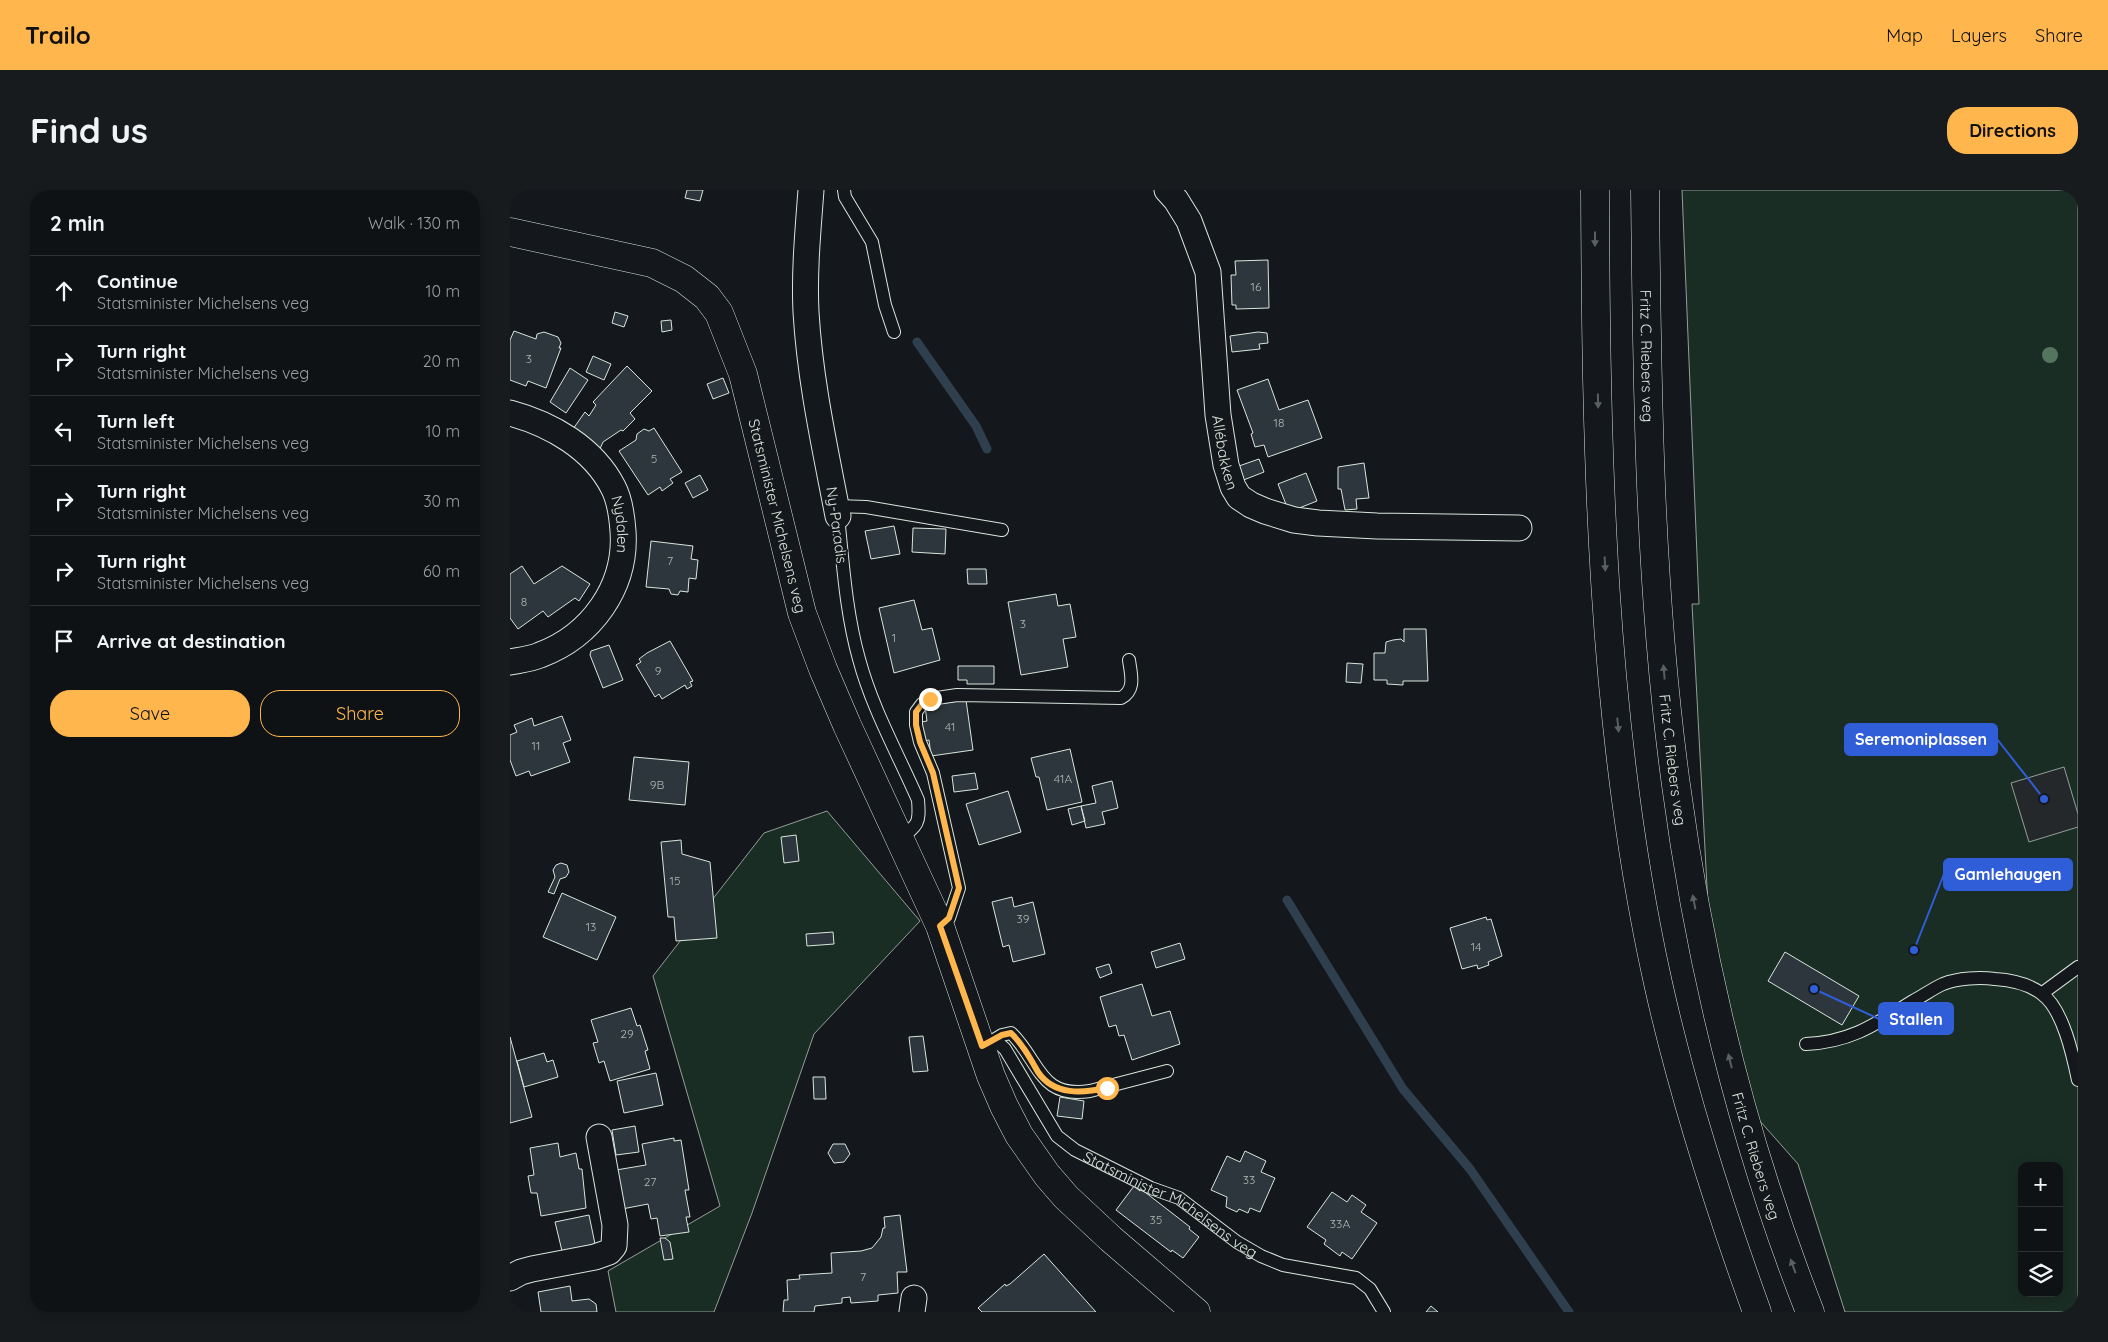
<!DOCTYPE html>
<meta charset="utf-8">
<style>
body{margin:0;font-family:Quicksand,sans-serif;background:#181b1e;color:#f1f3f6}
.controls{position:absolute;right:15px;bottom:15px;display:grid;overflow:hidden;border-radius:10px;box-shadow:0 2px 12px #0003}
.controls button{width:45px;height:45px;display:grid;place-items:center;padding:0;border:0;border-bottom:1px solid #2f3234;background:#0f1215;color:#f1f3f6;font:25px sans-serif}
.stop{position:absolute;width:15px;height:15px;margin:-11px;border:4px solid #ffb74d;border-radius:50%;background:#fff}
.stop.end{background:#ffb74d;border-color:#fff;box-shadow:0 1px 5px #0008}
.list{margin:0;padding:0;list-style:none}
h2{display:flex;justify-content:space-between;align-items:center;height:65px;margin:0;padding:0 20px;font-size:21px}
h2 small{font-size:16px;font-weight:400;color:#9b9ea0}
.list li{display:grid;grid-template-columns:32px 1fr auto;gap:15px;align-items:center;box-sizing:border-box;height:70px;padding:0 20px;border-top:1px solid #2f3234}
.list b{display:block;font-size:19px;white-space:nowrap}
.list p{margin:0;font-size:16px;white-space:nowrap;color:#9b9ea0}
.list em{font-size:16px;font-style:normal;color:#9b9ea0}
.actions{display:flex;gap:10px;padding:15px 20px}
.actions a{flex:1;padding:11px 0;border:1px solid #ffb74d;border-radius:20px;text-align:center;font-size:18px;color:#ffb74d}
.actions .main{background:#ffb74d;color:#111}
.icon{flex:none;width:28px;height:28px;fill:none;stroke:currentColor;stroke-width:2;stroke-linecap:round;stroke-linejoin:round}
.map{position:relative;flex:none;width:1568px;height:1122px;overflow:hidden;border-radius:20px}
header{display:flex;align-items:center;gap:30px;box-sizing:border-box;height:70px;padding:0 25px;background:#ffb74d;color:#111}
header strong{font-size:24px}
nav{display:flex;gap:28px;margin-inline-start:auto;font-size:18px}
.intro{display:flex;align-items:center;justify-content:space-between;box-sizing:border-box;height:120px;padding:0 30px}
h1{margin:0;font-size:35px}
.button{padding:12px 22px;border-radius:20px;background:#ffb74d;color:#111;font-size:18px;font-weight:700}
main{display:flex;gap:30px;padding:0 30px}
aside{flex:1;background:#0f1215;border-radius:20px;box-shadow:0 2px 12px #0003}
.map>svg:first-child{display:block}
.green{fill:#1a2d24;stroke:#939e99;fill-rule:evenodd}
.parking{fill:#24282b;stroke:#939e99}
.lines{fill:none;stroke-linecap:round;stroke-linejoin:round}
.stream{stroke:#2f3f4d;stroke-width:9}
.building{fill:#2c363c;stroke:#d8e6dc}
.lane-casing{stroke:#d8e6dc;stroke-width:14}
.street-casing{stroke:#d8e6dc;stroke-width:27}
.secondary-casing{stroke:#d8e6dc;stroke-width:29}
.highway-casing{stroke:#d8e6dc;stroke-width:29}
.lane{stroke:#14181c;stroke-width:12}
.street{stroke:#14181c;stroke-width:25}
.secondary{stroke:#14181c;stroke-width:28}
.highway{stroke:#14181c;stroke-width:28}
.tree{fill:#55745f}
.oneway{fill:#59605f}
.route{stroke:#ffb74d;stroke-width:6}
.labels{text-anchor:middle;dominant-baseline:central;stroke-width:4;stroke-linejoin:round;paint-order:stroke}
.number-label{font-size:12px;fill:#adbab4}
.street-label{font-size:15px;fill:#d8e6dc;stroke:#14181c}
.leader{fill:none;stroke:#305dd8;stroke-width:2}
.callout-dot{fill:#305dd8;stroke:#14181c;stroke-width:2}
.callout{fill:#305dd8;stroke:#305dd8;stroke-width:2}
.callout-label{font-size:16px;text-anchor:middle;font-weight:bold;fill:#fff}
</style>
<header>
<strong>Trailo</strong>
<nav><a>Map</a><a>Layers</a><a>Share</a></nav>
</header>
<div class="intro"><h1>Find us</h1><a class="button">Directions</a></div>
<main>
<aside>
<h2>2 min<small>Walk · 130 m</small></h2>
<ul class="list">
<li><svg class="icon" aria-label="ahead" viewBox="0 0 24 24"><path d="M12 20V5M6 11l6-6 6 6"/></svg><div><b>Continue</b><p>Statsminister Michelsens veg</p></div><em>10 m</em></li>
<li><svg class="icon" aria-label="right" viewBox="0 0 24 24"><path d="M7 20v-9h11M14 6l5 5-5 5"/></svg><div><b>Turn right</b><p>Statsminister Michelsens veg</p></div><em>20 m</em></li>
<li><svg class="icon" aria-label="left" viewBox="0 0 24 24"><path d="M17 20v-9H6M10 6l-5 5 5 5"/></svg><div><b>Turn left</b><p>Statsminister Michelsens veg</p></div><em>10 m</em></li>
<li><svg class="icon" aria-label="right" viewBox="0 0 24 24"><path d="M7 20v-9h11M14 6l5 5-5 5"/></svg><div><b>Turn right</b><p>Statsminister Michelsens veg</p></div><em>30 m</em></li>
<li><svg class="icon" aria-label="right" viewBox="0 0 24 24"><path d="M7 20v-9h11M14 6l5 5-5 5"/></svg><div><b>Turn right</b><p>Statsminister Michelsens veg</p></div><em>60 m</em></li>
<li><svg class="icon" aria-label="arrive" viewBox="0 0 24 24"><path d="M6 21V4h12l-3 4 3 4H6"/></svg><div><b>Arrive at destination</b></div></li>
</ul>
<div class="actions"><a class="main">Save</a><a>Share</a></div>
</aside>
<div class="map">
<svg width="1568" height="1122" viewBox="0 0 1568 1122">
<rect width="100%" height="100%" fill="#14181c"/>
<path class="green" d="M1172 0H1568V1122H1335L1288 974 1249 930 1229 862 1198 716 1182 414H1189ZM1512 976H1549V1103H1512Z
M317 621 410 731 304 844 242 1023 204 1122H106L98 1081 210 1016 143 786 254 643Z"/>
<path class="parking" d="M1554 577 1568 624V637L1519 652 1501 593Z"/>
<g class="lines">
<path class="stream" d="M407 152 466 236 477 259
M777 710 893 899 960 979 1059 1122"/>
</g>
<path class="building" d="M177 0H193L190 11 175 8Z
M758 70 759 118 726 119V115H722L721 85H726L725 71Z
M105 122 118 126 114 137 102 133Z
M161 130 162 140 152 142 151 131Z
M4 141 26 149 27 144 34 142 48 147 51 153 49 158H51L36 198 18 191 16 196 0 190V150Z
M748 142 757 143 758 153 749 154 750 159 722 162 720 146Z
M83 166 101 174 94 190 76 182Z
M117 176 142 201 120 223 125 229 113 241 111 240 93 252 89 261 63 239 75 222 79 226 86 215 83 212Z
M60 178 78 190 56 223 40 212Z
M213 188 219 203 203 209 197 194Z
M758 189 769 220 798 210 812 248 758 267 754 255 745 257 741 244 743 243 727 200Z
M144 238 172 282 160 289 163 293 152 301 150 297 138 305 109 261 126 250 127 244 134 239 139 241Z
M749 269 754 282 731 291 726 277Z
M854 273 859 308 846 309 847 319 835 320 831 299H828V277Z
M796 283 807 311 779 322 768 294Z
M190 285 198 300 183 308 175 293Z
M384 336 390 364 361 369 355 341Z
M403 338 436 339 435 364 402 362Z
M141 351 183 356 181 369 188 370 186 389 179 388 178 402 170 401 168 405 161 404 159 399 136 397Z
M12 376 24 394 52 376 80 394 69 411 65 408 38 427 33 421 8 439 0 428V384Z
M457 379H476L477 394H458Z
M546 404 548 416 560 414 566 447 553 449 558 477 511 485 498 412Z
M404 410 412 440 422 438 430 470 384 483 369 418Z
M894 439H916L918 491H893V495L877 494V490H864V463H875L876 452 883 450 891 449 894 452Z
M160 451 183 491 180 492 182 496 177 499 175 495 152 509 149 504 145 507 126 475 131 472 129 469 137 463Z
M99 455 113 490 93 498 80 465 81 461Z
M837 473 853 474 851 493 836 492Z
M448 476H484V494H457V490H448Z
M456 510 463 560 421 566 419 550 414 551 411 532 417 531 415 516Z
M52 526 61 550 53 553 60 572 21 586 19 581 6 586 0 570V545L7 542 4 535 22 528 24 536Z
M560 559 572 612 537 620 529 587H526L521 568Z
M124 567 179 572 175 615 119 610Z
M465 583 468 599 444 602 442 586Z
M602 591 608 618 592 622 595 634 576 638 571 616 586 613 582 596Z
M498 601 511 642 469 655 456 614Z
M571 616 575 631 562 635 558 619Z
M286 645 289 671 274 673 271 647Z
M171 650 172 664 200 672 207 748 166 751 164 727H158L151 652Z
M51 673 57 675 59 682 56 687 50 689 44 704 38 702 45 687 43 680 46 675Z
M52 703 106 727 87 770 33 747Z
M502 707 504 717 523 712 535 764 503 772 499 755 493 757 482 712Z
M976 727 977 730 981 729 992 766 978 772 979 775 968 779 967 775 952 779 940 738Z
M323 742 324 754 297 756 296 744Z
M670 753 675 769 646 778 641 762Z
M1275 762 1349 806 1332 835 1258 791Z
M599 774 602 783 590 788 586 778Z
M632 794 642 826 660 821 670 854 622 870 614 845 609 846 606 835 599 837 590 807Z
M121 818 127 836 130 835 138 860 135 861 140 879 100 891 94 871 89 873 83 853 88 852 81 830Z
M413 846 418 881 403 882 399 847Z
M0 847 22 927 0 933Z
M34 863 37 872 43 870 48 887 14 897 7 871Z
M146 883 153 915 114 923 107 891Z
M303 887H315L316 909H304Z
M550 907 574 911 572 929 547 926Z
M125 936 129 962 106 965 102 940Z
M164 948V951L171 950 179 1000H175L180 1027H176L179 1042 150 1046 147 1028 141 1029 138 1014 112 1019 106 980 136 975 132 954Z
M48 953 50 967 66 963 69 979H72L76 1018 31 1026 27 1003H21L18 986 24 985 20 958Z
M323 954H335L340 964 334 972 324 973 318 963Z
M735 961 756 971 751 982 765 988 750 1022 740 1018 738 1023 729 1019 727 1022 716 1017 717 1007 701 1000 717 966 730 972Z
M624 996 630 1001 631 999 680 1037 679 1039 689 1047 673 1068 662 1060 661 1062 606 1020Z
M822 1002 837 1012 842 1005 856 1015 851 1022 867 1033 842 1069 832 1062 830 1066 814 1054 816 1050 797 1037Z
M79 1025 85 1054 52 1061 45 1032Z
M390 1025 397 1082H387L388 1103 368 1105V1111L341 1113 340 1107 332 1108V1113L305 1116 304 1122H273L274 1110H278L277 1090 290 1089 289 1085 322 1083 321 1063 351 1061 362 1058 371 1047 373 1038H375L374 1027Z
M150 1048H155L160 1052 163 1069 154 1070Z
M534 1064 586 1122H472L468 1118 495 1094 496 1096 500 1094Z
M60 1096 62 1111 79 1109 86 1114 87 1122H31L28 1102Z
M921 1116 928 1122H916Z"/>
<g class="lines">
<g class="lane-casing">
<g id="lane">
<path d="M334 0 335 7 362 52 375 115 384 142"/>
<path d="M326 316 356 317 492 340"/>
<path d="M328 326C333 374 336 423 349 469 362 518 388 564 408 610 410 634 408 635 389 649"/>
<path d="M430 736 439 728 449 698 423 583 410 552 406 535V522L412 514 420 509 447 505 611 508C626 500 621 485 619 470"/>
<path d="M1535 806 1534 802 1568 777"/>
<path id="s1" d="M485 850 495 859 547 946 565 960 641 998 669 1008 727 1052 751 1066 773 1075 846 1088 860 1099 874 1122"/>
<path d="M479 853 492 845 501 843C530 871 529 909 580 901L657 881"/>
<path d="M1296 854C1341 852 1366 834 1403 811 1413 806 1422 799 1433 794 1448 788 1470 787 1485 789 1501 790 1519 794 1532 804 1553 819 1563 866 1568 890"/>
</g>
</g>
<g class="street-casing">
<g id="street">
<path d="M301 0C298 40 294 82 296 122 300 191 315 258 328 326"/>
<path id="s2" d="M657 0 666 10 679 31 698 82 708 225 716 275 723 297 729 307 741 315 755 321 784 330 808 333 867 336 1009 338"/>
<path id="s3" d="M0 223C41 234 83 258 103 297 110 310 112 327 113 341 117 397 81 446 30 465 21 469 10 470 0 472"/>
<path d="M0 1088 11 1082 22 1079 85 1067 99 1062 104 1056 105 1035 89 947"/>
<path d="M402 1122 404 1108"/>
</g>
</g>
<g class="secondary-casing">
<g id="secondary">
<path id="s4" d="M0 42 142 73 174 89 197 107 209 123 233 184 292 423 313 479 337 535 430 736 481 886 494 916 509 945 537 985 556 1007 601 1049 686 1122"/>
</g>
</g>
<g class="highway-casing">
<g id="highway">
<path d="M1085 0C1086 262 1091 536 1148 793 1173 905 1208 1014 1247 1122"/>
<path id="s5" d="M1135 0C1137 198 1139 398 1166 595 1190 775 1234 954 1300 1122"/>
</g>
</g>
<use href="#lane" class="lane"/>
<use href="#street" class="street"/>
<use href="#secondary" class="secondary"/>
<use href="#highway" class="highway"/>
</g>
<circle class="tree" cx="1540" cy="165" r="8"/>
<defs><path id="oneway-solid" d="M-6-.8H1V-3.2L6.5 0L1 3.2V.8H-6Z" transform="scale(1.25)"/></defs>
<g class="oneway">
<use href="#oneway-solid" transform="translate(1085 49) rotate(90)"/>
<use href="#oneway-solid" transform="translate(1088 211) rotate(89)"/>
<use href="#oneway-solid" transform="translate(1095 374) rotate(87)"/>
<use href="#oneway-solid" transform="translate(1154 482) rotate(-95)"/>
<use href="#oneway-solid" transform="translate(1108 535) rotate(84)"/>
<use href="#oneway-solid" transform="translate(1184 712) rotate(-101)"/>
<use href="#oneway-solid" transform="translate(1220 871) rotate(-104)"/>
<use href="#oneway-solid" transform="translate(1283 1076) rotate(-110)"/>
</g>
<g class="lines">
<path class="route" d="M420 509 412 514 406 522V535L410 552 423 583 449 698 439 728 430 736 472 856 492 845 501 843C513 855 520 868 528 882 544 906 573 903 597 898"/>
</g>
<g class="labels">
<g class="number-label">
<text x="746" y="96">16</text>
<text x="19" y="168">3</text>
<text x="769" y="232">18</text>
<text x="144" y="268">5</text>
<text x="160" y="370">7</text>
<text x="14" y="411">8</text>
<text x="513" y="433">3</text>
<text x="384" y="447">1</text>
<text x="148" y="480">9</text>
<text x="440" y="536">41</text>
<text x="26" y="555">11</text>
<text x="553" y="588">41A</text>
<text x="147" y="594">9B</text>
<text x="165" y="690">15</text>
<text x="513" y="728">39</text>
<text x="81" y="736">13</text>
<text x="966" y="756">14</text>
<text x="117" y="843">29</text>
<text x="739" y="989">33</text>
<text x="140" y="991">27</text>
<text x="646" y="1029">35</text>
<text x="830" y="1033">33A</text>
<text x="353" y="1086">7</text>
</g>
<g class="street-label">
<text stroke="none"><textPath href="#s5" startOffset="166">Fritz C. Riebers veg</textPath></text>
<text stroke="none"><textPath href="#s2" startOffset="274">Allébakken</textPath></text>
<text stroke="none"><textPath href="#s4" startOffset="442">Statsminister Michelsens veg</textPath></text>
<text stroke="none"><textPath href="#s3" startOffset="169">Nydalen</textPath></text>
<text transform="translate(327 335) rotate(82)">Ny-Paradis</text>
<text stroke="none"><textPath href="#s5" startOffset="571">Fritz C. Riebers veg</textPath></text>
<text stroke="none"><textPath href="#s5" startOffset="976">Fritz C. Riebers veg</textPath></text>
<text stroke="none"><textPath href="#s1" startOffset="248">Statsminister Michelsens veg</textPath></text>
</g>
</g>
<path class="leader" d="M1534 609L1487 549M1404 760L1434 684M1304 799L1369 829"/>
<g class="callout-dot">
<circle cx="1534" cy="609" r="5"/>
<circle cx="1404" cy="760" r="5"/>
<circle cx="1304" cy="799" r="5"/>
</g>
<g class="callout">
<rect x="1335" y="534" width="152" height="31" rx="5"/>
<rect x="1434" y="669" width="128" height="31" rx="5"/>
<rect x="1369" y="813" width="74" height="31" rx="5"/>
</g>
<g class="callout-label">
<text x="1411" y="555">Seremoniplassen</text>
<text x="1498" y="690">Gamlehaugen</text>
<text x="1406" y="835">Stallen</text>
</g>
</svg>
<div class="controls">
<button>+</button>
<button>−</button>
<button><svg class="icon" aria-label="layers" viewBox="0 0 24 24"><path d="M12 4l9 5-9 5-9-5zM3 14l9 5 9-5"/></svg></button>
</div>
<div class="stop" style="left:597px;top:898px"></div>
<div class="stop end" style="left:420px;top:509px"></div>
</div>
</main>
